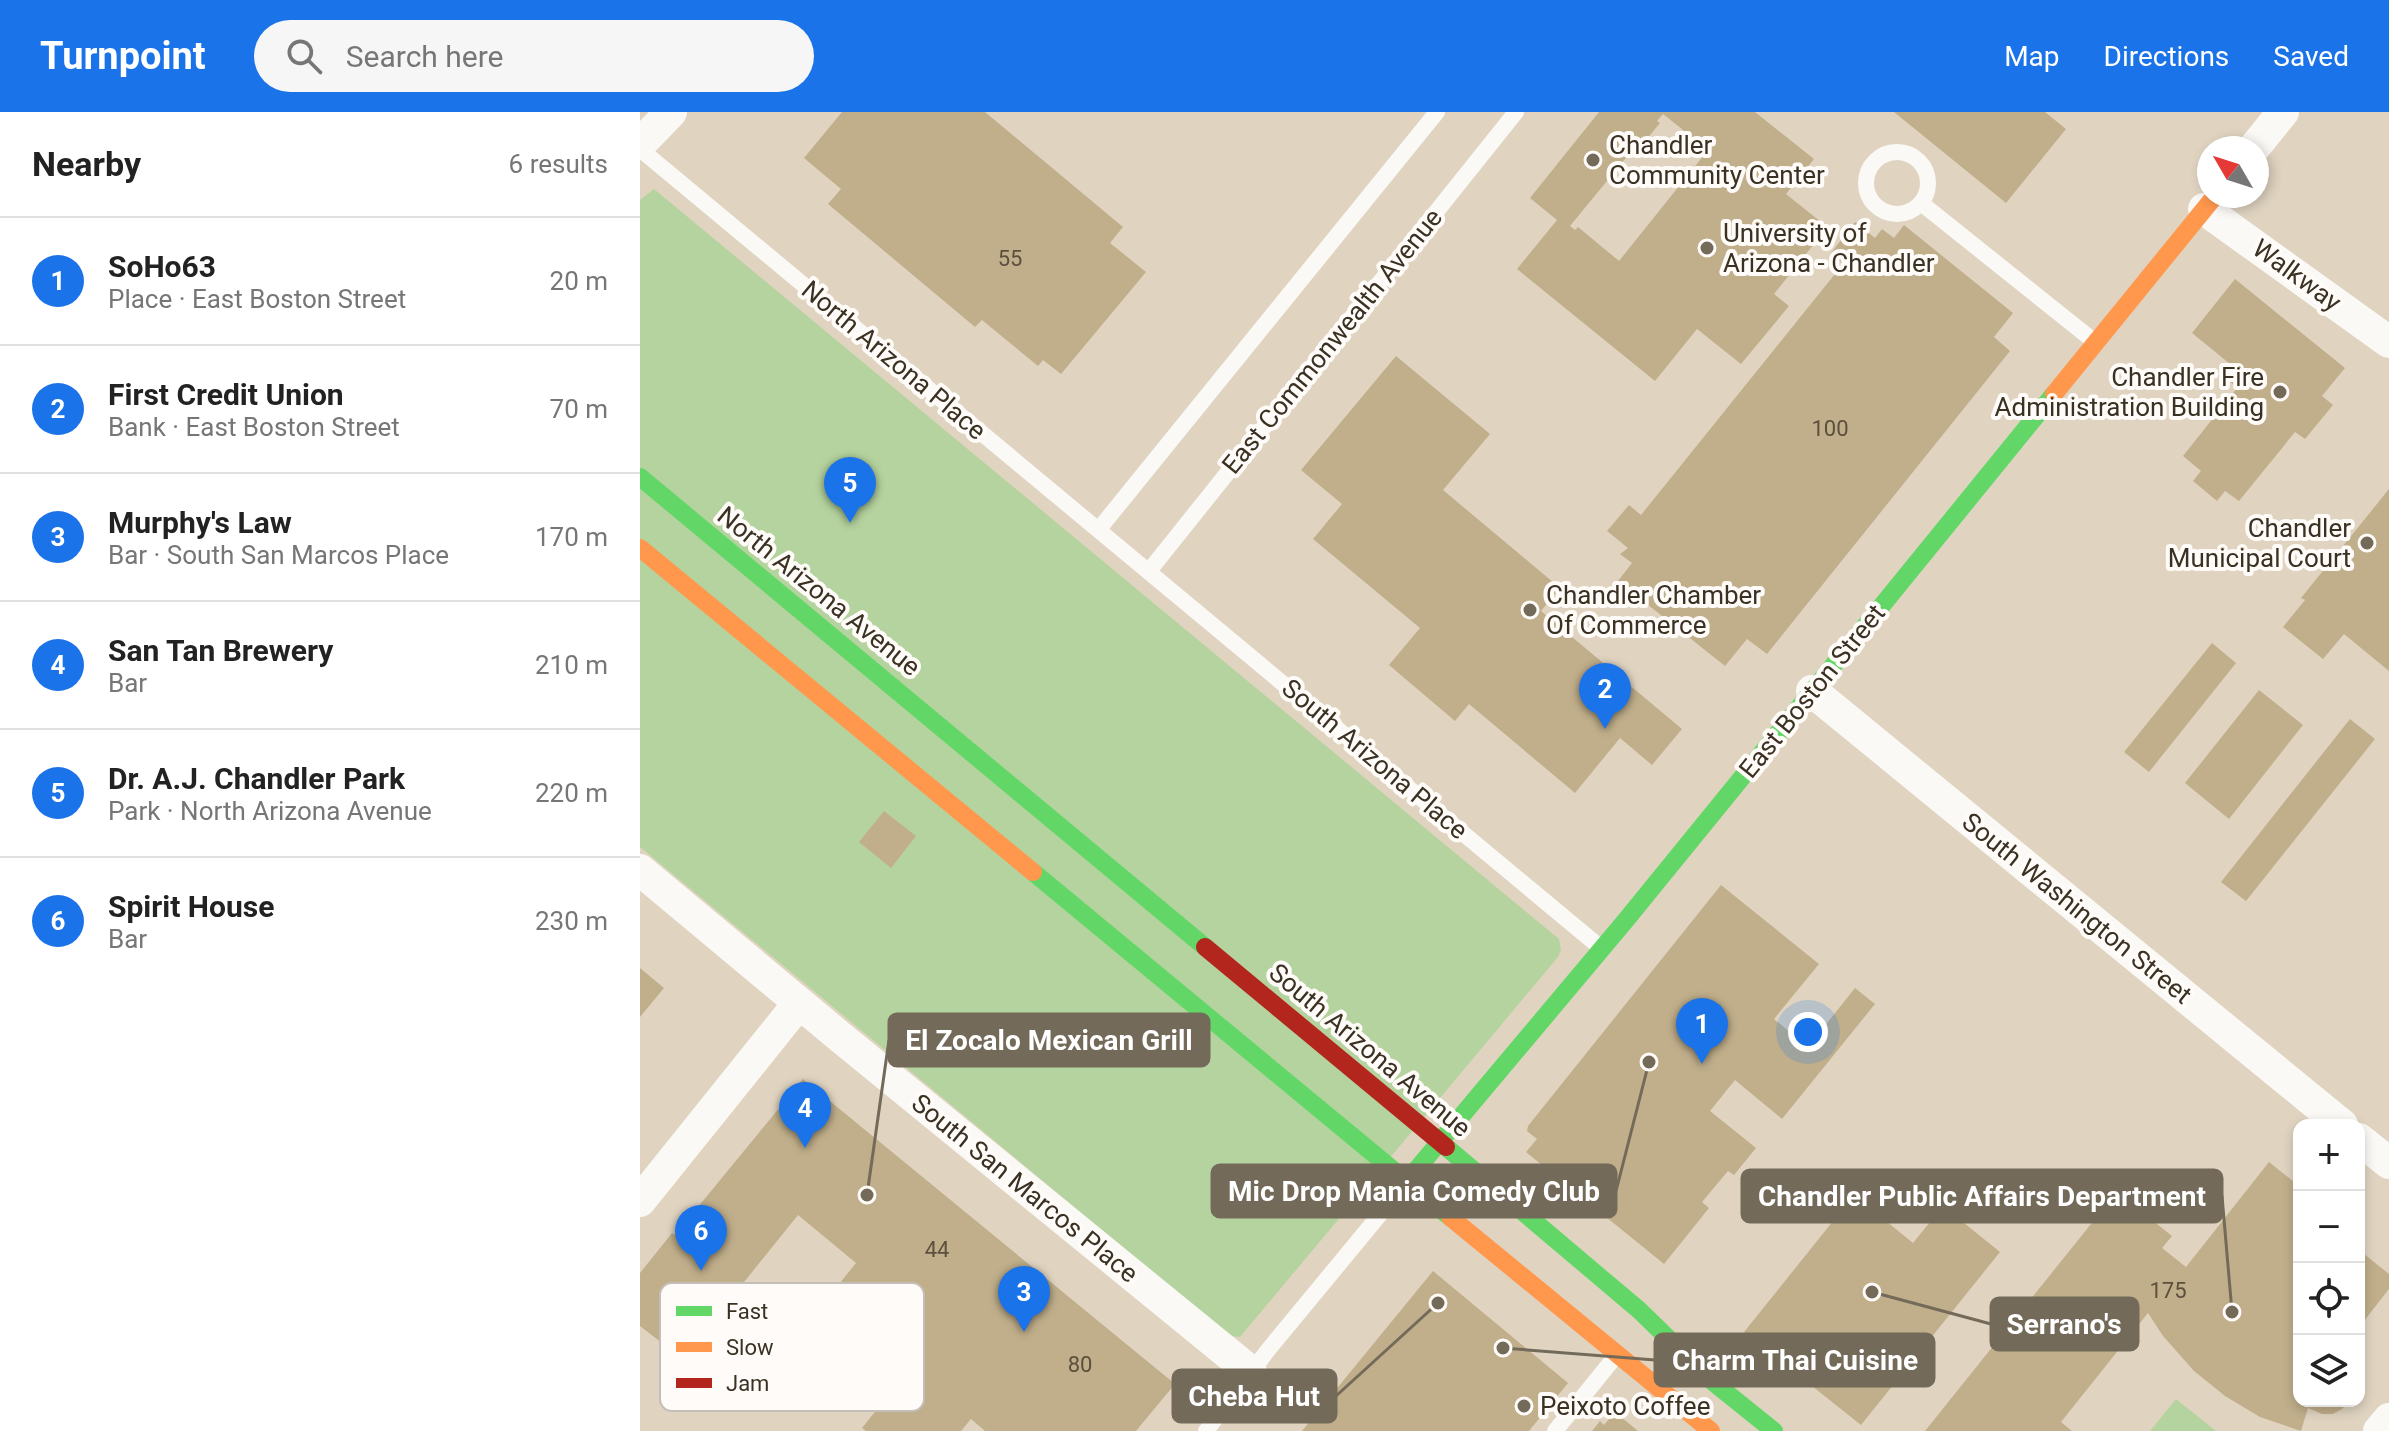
<!DOCTYPE html>
<meta charset="utf-8">
<style>
body{margin:0;font-family:Roboto,sans-serif;background:#f6f6f6;color:#222}
.controls{position:absolute;right:24px;bottom:24px;display:grid;overflow:hidden;border-radius:16px;box-shadow:0 4px 12px #0003}
.controls button{width:72px;height:72px;display:grid;place-items:center;padding:0;border:0;border-bottom:2px solid #e0e0e0;background:#fff;color:#222;font:40px sans-serif}
.compass{position:absolute;left:1557px;top:24px;width:72px;height:72px;border-radius:50%;background:#fff;box-shadow:0 4px 12px #0003;rotate:309deg}
.you{position:absolute;left:1168px;top:920px;width:28px;height:28px;margin:-20px;border:6px solid #fff;border-radius:50%;background:#1a73e8;box-shadow:0 0 0 12px #1a73e833}
.badge{display:grid;place-items:center;width:52px;height:52px;border-radius:50%;background:#1a73e8;color:#fff;font-size:26px;font-weight:700}
.pin{position:absolute;translate:-50% -66px;filter:drop-shadow(0 2px 4px #0008)}
.pin::after{content:'';position:absolute;top:42px;width:28px;height:24px;background:inherit;clip-path:polygon(0 0,100% 0,50% 100%)}
.list{margin:0;padding:0;list-style:none}
h2{display:flex;justify-content:space-between;align-items:center;height:104px;margin:0;padding:0 32px;font-size:34px}
h2 small{font-size:26px;font-weight:400;color:#767676}
.list li{display:grid;grid-template-columns:52px 1fr auto;gap:24px;align-items:center;box-sizing:border-box;height:128px;padding:0 32px;border-top:2px solid #e0e0e0}
.list b{display:block;font-size:30px;white-space:nowrap}
.list p{margin:0;font-size:26px;white-space:nowrap;color:#767676}
.list em{font-size:26px;font-style:normal;color:#767676}
.icon{flex:none;width:44px;height:44px;fill:none;stroke:currentColor;stroke-width:2;stroke-linecap:round;stroke-linejoin:round}
.map{position:relative;flex:none;width:1749px;height:1319px;overflow:hidden}
header{display:flex;align-items:center;gap:48px;box-sizing:border-box;height:112px;padding:0 40px;background:#1a73e8;color:#fff}
header strong{font-size:38px}
nav{display:flex;gap:44px;margin-inline-start:auto;font-size:28px}
.search{width:560px;height:72px;background:#f6f6f6;display:flex;align-items:center;gap:20px;box-sizing:border-box;padding:0 28px;border-radius:44px;color:#767676;font-size:30px}
main{display:flex}
aside{flex:1;background:#fff}
.map>svg:first-child{display:block}
.green{fill:#b5d39e}
.building{fill:#c1af8b;fill-rule:evenodd}
.lines{fill:none;stroke-linecap:round;stroke-linejoin:round}
.lane{stroke:#faf9f6;stroke-width:16}
.street{stroke:#faf9f6;stroke-width:32}
.fast{stroke:#63d668;stroke-width:18}
.slow{stroke:#ff974d;stroke-width:18}
.jam{stroke:#b3261e;stroke-width:18}
.poi-dot{fill:#746a5a;stroke:#fefbf8;stroke-width:3}
.labels{text-anchor:middle;dominant-baseline:central;stroke-width:8;stroke-linejoin:round;paint-order:stroke}
.number-label{font-size:22px;fill:#5c503d}
.poi-label{font-size:26px;fill:#3a3123;stroke:#fefbf8;text-anchor:start}
.street-label{font-size:26px;fill:#3a3123;stroke:#fefbf8}
.key{fill:#fefbf8;stroke:#c3beb8;stroke-width:2}
.key-label{font-size:22px;fill:#3a3123}
.leader{fill:none;stroke:#746a5a;stroke-width:3}
.callout-dot{fill:#746a5a;stroke:#fefbf8;stroke-width:3}
.callout{fill:#746a5a;stroke:#746a5a;stroke-width:3}
.callout-label{font-size:28px;text-anchor:middle;font-weight:bold;fill:#fff}
</style>
<header>
<strong>Turnpoint</strong>
<div class="search"><svg class="icon" aria-label="search" viewBox="0 0 24 24"><circle cx="10" cy="10" r="6"/><path d="M15 15l6 6"/></svg>Search here</div>
<nav><a>Map</a><a>Directions</a><a>Saved</a></nav>
</header>
<main>
<aside>
<h2>Nearby<small>6 results</small></h2>
<ul class="list">
<li><span class="badge">1</span><div><b>SoHo63</b><p>Place · East Boston Street</p></div><em>20 m</em></li>
<li><span class="badge">2</span><div><b>First Credit Union</b><p>Bank · East Boston Street</p></div><em>70 m</em></li>
<li><span class="badge">3</span><div><b>Murphy's Law</b><p>Bar · South San Marcos Place</p></div><em>170 m</em></li>
<li><span class="badge">4</span><div><b>San Tan Brewery</b><p>Bar</p></div><em>210 m</em></li>
<li><span class="badge">5</span><div><b>Dr. A.J. Chandler Park</b><p>Park · North Arizona Avenue</p></div><em>220 m</em></li>
<li><span class="badge">6</span><div><b>Spirit House</b><p>Bar</p></div><em>230 m</em></li>
</ul>
</aside>
<div class="map">
<svg width="1749" height="1319" viewBox="0 0 1749 1319">
<rect width="100%" height="100%" fill="#e0d4c1"/>
<path class="green" d="M14 77 919 827 921 838 918 845 600 1225 590 1224 0 735V88Z
M1536 1287 1576 1319H1510Z"/>
<path class="building" d="M202 0H345L483 115 470 131 506 160 421 262 403 248 398 254 342 208 335 215 188 92 201 77 164 46Z
M959 0H1115L1174 47 1146 82 1181 110 1172 122 1178 127 1134 182 1149 194 1101 252 1057 217 1015 269 877 157 917 108 890 86ZM1023 2 1068 38 979 149 938 115 935 118 930 114 990 41 993 44 1020 11 1017 9Z
M1254 0H1405L1426 17 1366 91Z
M1215 110 1235 126 1242 117 1254 126 1264 113 1373 201 1354 225 1370 239 1127 542 1107 527 1085 554 978 469 992 451 980 442 988 436 967 419 989 393 1001 403 1203 152 1191 141Z
M1595 167 1705 256 1682 284 1693 293 1665 327 1655 320 1599 389 1585 379 1577 389 1553 369 1561 359 1543 344 1597 276 1587 267 1595 256 1552 221Z
M756 244 850 322 803 378 920 476 901 499 1042 617 1012 653 980 626 935 681 829 592 815 609 749 553 780 516 673 427 702 392 661 358Z
M1749 377V559L1704 522 1683 547 1643 515 1665 488 1661 486Z
M1572 531 1596 551 1509 660 1484 640Z
M1619 578 1663 613 1589 707 1545 671Z
M1710 607 1735 627 1606 789 1581 770Z
M244 699 276 724 251 756 219 730Z
M1081 773 1179 852 1134 907 1168 935 1215 876 1235 892 1142 1007 1095 968 1070 999 1116 1036 1094 1063 1088 1059 1062 1090 1069 1096 1024 1152 886 1040 897 1027 887 1019 888 1014Z
M0 856 24 876 0 905Z
M163 967 535 1272 496 1319H345L331 1307 321 1319H226L222 1316 278 1246 249 1223 269 1199 250 1183 199 1247 162 1218 216 1151 158 1103 67 1216 58 1187 22 1231 0 1214V1161L32 1121 35 1123Z
M1629 1050 1659 1074V1289H1710L1702 1297 1693 1302H1682L1668 1296 1661 1319 1620 1305 1585 1284 1554 1259 1523 1224 1508 1201 1421 1310 1432 1319H1285L1467 1092 1472 1096 1482 1084 1532 1124 1522 1136 1546 1155Z
M1214 1083 1273 1131 1303 1094 1360 1140 1221 1313 1104 1220Z
M1719 1138 1749 1162V1177L1724 1209 1720 1235Z
M793 1159 928 1271 889 1319H662Z
M975 1300 998 1319H952L960 1309 964 1313Z"/>
<g class="lines">
<path class="lane" d="M0 37 961 836
M1226 71a31 31 0 1 1 62 0a31 31 0 1 1-62 0Z
M1281 91 1455 230
M459 417 797 0
M509 459 876 0
M566 1319 628 1238 765 1072
M915 1319 975 1245"/>
<path class="street" d="M0 32 31 0
M1614 36 1643 0
M1564 97 1749 230
M1172 579 1702 1013
M0 758 199 924 611 1260
M1719 1027 1749 1051
M0 1089 159 891
M1739 1319 1749 1307"/>
<path class="fast" d="M0 365 565 835
M393 760 810 1105
M806 1035 999 1198 1073 1270 1134 1319
M766 1070 986 808 1414 282"/>
<path class="slow" d="M1414 282 1575 84
M0 436 393 760
M810 1105 1071 1319"/>
<path class="jam" d="M565 835 806 1035"/>
</g>
<g class="poi-dot">
<circle cx="953" cy="48" r="8"/>
<circle cx="1067" cy="136" r="8"/>
<circle cx="1640" cy="280" r="8"/>
<circle cx="1727" cy="431" r="8"/>
<circle cx="890" cy="498" r="8"/>
<circle cx="884" cy="1294" r="8"/>
</g>
<g class="labels">
<g class="number-label">
<text x="370" y="146">55</text>
<text x="1190" y="316">100</text>
<text x="297" y="1137">44</text>
<text x="1528" y="1178">175</text>
<text x="440" y="1252">80</text>
</g>
<g class="poi-label">
<text x="969" y="33">Chandler<tspan x="969" dy="30">Community Center</tspan></text>
<text x="1083" y="121">University of<tspan x="1083" dy="30">Arizona - Chandler</tspan></text>
<text x="1624" y="265" text-anchor="end">Chandler Fire<tspan x="1624" dy="30">Administration Building</tspan></text>
<text x="1711" y="416" text-anchor="end">Chandler<tspan x="1711" dy="30">Municipal Court</tspan></text>
<text x="906" y="483">Chandler Chamber<tspan x="906" dy="30">Of Commerce</tspan></text>
<text x="900" y="1294">Peixoto Coffee</text>
</g>
<g class="street-label">
<text transform="translate(1657 163) rotate(36)">Walkway</text>
<text transform="translate(692 229) rotate(-51)">East Commonwealth Avenue</text>
<text transform="translate(254 248) rotate(40)">North Arizona Place</text>
<text transform="translate(179 479) rotate(39)">North Arizona Avenue</text>
<text transform="translate(1172 579) rotate(-51)">East Boston Street</text>
<text transform="translate(735 647) rotate(40)">South Arizona Place</text>
<text transform="translate(1437 796) rotate(39)">South Washington Street</text>
<text transform="translate(730 938) rotate(40)">South Arizona Avenue</text>
<text transform="translate(385 1076) rotate(39)">South San Marcos Place</text>
</g>
</g>
<rect x="20" y="1171" width="264" height="128" rx="12" class="key"/>
<rect x="36" y="1194" width="36" height="10" fill="#63d668"/>
<rect x="36" y="1230" width="36" height="10" fill="#ff974d"/>
<rect x="36" y="1266" width="36" height="10" fill="#b3261e"/>
<g class="key-label">
<text x="86" y="1207">Fast</text>
<text x="86" y="1243">Slow</text>
<text x="86" y="1279">Jam</text>
</g>
<path class="leader" d="M227 1083L249 928M1009 950L976 1079M1592 1200L1582 1084M1232 1180L1351 1212M863 1236L1015 1248M798 1191L696 1284"/>
<g class="callout-dot">
<circle cx="227" cy="1083" r="8"/>
<circle cx="1009" cy="950" r="8"/>
<circle cx="1592" cy="1200" r="8"/>
<circle cx="1232" cy="1180" r="8"/>
<circle cx="863" cy="1236" r="8"/>
<circle cx="798" cy="1191" r="8"/>
</g>
<g class="callout">
<rect x="249" y="902" width="320" height="52" rx="8"/>
<rect x="572" y="1053" width="404" height="52" rx="8"/>
<rect x="1102" y="1058" width="480" height="52" rx="8"/>
<rect x="1351" y="1186" width="147" height="52" rx="8"/>
<rect x="1015" y="1222" width="279" height="52" rx="8"/>
<rect x="533" y="1258" width="163" height="52" rx="8"/>
</g>
<g class="callout-label">
<text x="409" y="938">El Zocalo Mexican Grill</text>
<text x="774" y="1089">Mic Drop Mania Comedy Club</text>
<text x="1342" y="1094">Chandler Public Affairs Department</text>
<text x="1424" y="1222">Serrano's</text>
<text x="1155" y="1258">Charm Thai Cuisine</text>
<text x="614" y="1294">Cheba Hut</text>
</g>
</svg>
<div class="controls">
<button>+</button>
<button>−</button>
<button><svg class="icon" aria-label="locate" viewBox="0 0 24 24"><circle cx="12" cy="12" r="6"/><path d="M12 2v4M12 18v4M2 12h4M18 12h4"/></svg></button>
<button><svg class="icon" aria-label="layers" viewBox="0 0 24 24"><path d="M12 4l9 5-9 5-9-5zM3 14l9 5 9-5"/></svg></button>
</div>
<svg class="compass" viewBox="-18 -18 36 36"><path d="M0-13l5 13h-10z" fill="#e53935"/><path d="M0 13l5-13h-10z" fill="#767676"/></svg>
<div class="you"></div>
<div class="pin badge" style="left:1062px;top:952px">1</div>
<div class="pin badge" style="left:965px;top:617px">2</div>
<div class="pin badge" style="left:384px;top:1220px">3</div>
<div class="pin badge" style="left:165px;top:1036px">4</div>
<div class="pin badge" style="left:210px;top:411px">5</div>
<div class="pin badge" style="left:61px;top:1159px">6</div>
</div>
</main>
